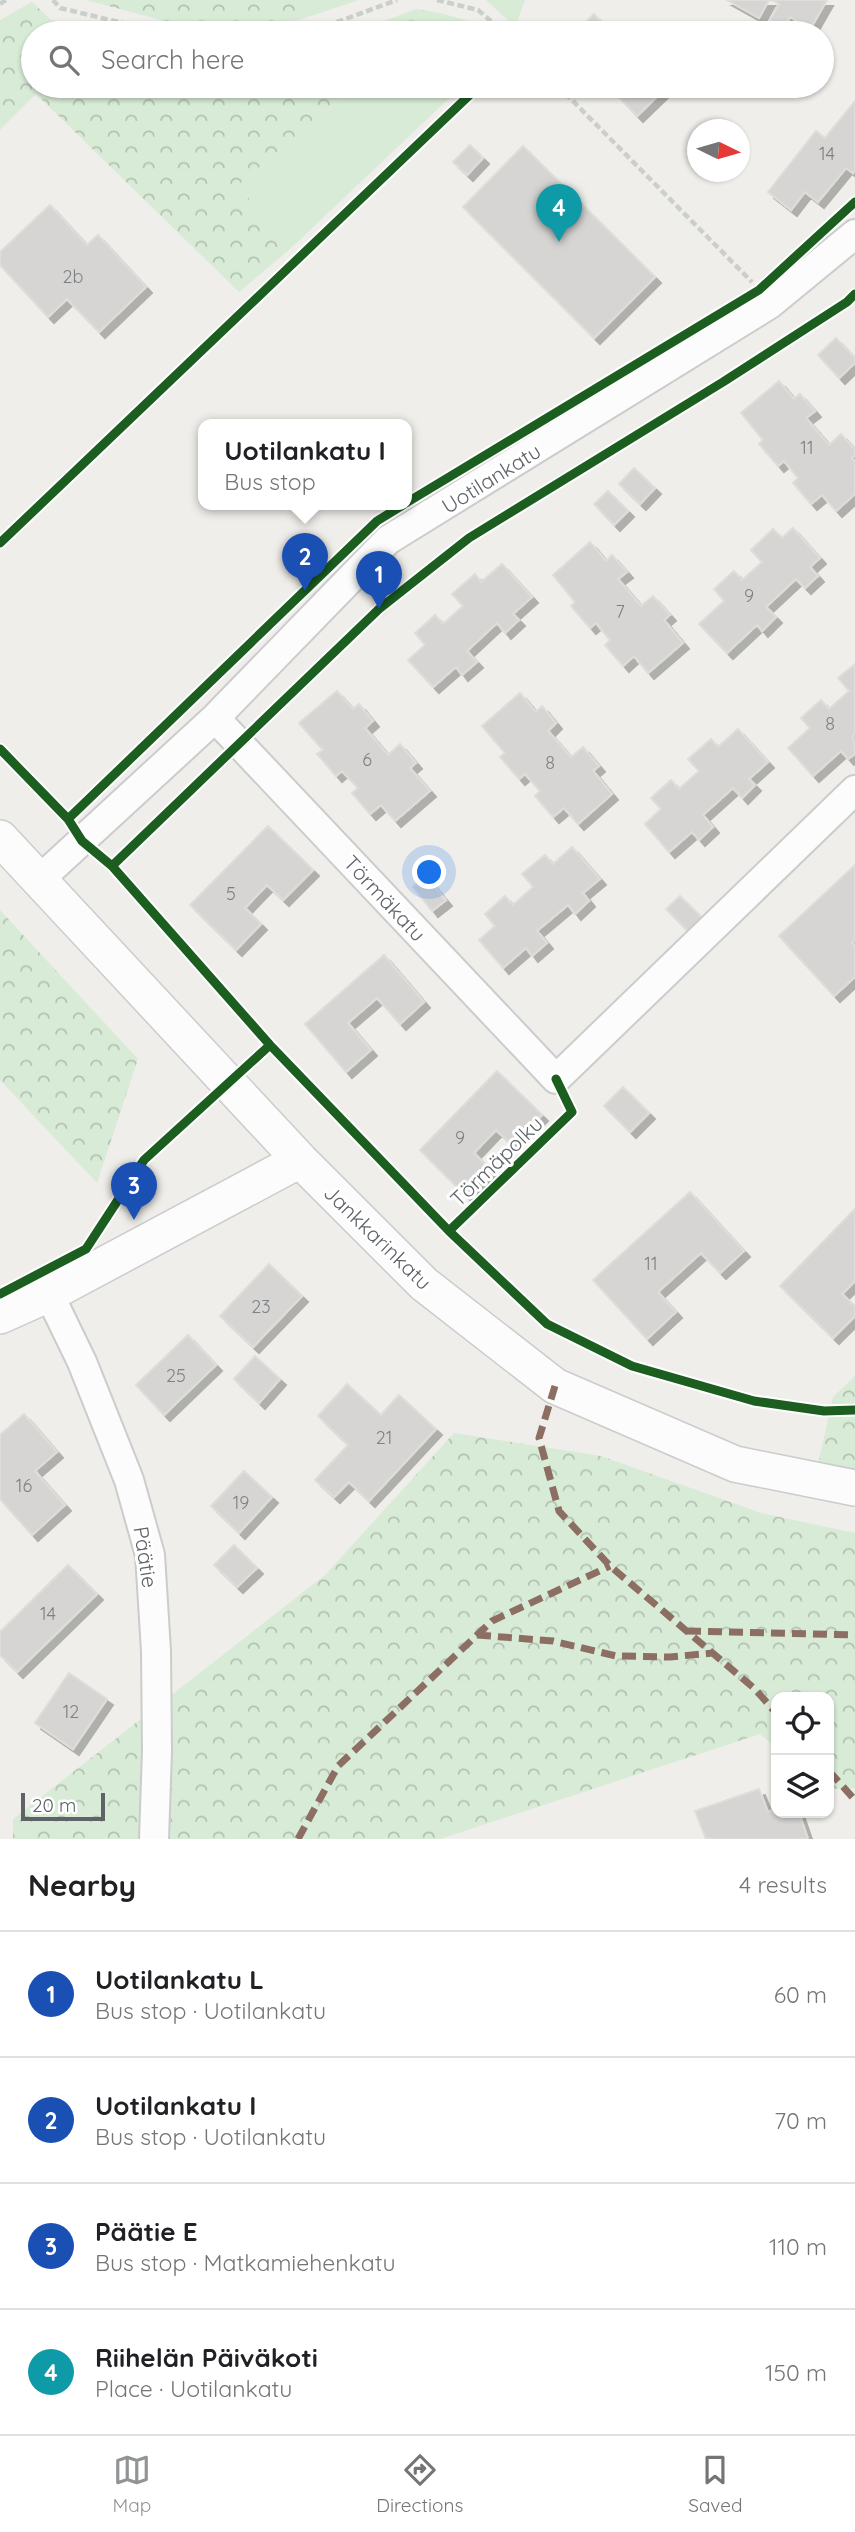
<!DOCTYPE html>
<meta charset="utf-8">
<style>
body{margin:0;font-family:Quicksand,sans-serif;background:#f6f6f6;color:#202124}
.controls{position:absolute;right:21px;bottom:21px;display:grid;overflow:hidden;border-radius:14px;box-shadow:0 2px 5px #0004}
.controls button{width:63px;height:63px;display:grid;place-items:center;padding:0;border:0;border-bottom:2px solid #e0e0e0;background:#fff;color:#202124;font:35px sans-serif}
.compass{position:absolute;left:687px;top:119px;width:63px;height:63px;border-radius:50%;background:#fff;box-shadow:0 2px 5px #0004;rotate:95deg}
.scale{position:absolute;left:21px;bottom:18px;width:84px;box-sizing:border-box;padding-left:7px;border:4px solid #5f6368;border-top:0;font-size:19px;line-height:24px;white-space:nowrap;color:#5f6368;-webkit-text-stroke:5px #fff;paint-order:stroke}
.you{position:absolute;left:430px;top:873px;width:24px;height:24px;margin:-18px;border:5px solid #fff;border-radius:50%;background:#1a73e8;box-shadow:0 0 0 10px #1a73e833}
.badge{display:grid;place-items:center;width:46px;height:46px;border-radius:50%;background:#919496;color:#fff;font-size:23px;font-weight:700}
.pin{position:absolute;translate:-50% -58px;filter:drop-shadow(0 2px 4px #0008)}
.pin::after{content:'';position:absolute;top:37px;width:24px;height:21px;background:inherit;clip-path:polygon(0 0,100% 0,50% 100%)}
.popup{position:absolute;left:198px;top:419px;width:214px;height:91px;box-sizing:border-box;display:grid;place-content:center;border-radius:14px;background:#fff;filter:drop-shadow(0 2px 5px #0005);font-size:23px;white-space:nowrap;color:#757577}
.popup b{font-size:26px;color:#202124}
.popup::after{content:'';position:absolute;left:50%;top:100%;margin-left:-14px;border:14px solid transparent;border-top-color:#fff}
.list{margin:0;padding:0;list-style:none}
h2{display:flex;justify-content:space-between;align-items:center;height:91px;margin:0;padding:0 28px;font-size:30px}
h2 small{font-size:23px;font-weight:400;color:#757577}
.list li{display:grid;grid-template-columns:46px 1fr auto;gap:21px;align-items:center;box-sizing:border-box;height:126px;padding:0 28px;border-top:2px solid #e0e0e0}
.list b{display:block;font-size:26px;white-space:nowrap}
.list p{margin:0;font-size:23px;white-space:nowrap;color:#757577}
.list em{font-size:23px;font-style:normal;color:#757577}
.icon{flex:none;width:38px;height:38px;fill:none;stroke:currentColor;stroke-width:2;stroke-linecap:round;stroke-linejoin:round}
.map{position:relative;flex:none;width:855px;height:1839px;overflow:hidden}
.search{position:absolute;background:#fff;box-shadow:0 2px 5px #0004;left:21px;right:21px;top:21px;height:77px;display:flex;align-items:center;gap:18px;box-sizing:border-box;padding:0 24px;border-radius:38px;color:#757577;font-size:26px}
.sheet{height:595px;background:#fff}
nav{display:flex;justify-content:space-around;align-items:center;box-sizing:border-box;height:98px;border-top:2px solid #e0e0e0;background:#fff;font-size:19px;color:#757577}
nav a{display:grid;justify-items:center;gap:4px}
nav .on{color:#919496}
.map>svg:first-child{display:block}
.grass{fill:#d8ebd6}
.forest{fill:url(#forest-crowns)}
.building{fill:#d6d5d3;stroke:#deddd9;stroke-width:2;filter:url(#shadow)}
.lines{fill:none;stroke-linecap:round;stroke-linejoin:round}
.minor-casing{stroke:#cbcccc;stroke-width:32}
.tertiary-casing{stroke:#cbcccc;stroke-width:38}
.path{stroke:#cacfcc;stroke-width:4.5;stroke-dasharray:7 3.5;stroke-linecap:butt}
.minor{stroke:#fdfcfc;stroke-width:28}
.tertiary{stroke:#fdfcfc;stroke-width:35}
.quiet{stroke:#8d6e63;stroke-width:7;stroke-dasharray:14 7;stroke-linecap:butt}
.cycleway-casing{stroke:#fff;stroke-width:13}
.cycleway{stroke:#1b5e20;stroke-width:9}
.labels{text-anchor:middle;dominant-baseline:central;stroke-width:6;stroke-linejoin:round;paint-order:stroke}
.number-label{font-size:18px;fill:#7e8184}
.street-label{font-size:21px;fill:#5f6368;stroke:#fff}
</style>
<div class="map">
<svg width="855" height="1839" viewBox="0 0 855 1839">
<defs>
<pattern id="forest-crowns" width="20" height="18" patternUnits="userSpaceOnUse" patternTransform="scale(1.75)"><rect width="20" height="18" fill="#d8ebd6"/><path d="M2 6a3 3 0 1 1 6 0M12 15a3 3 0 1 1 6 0" fill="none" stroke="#b2c2b1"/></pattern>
<filter id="shadow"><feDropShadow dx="6" dy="6" stdDeviation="0" flood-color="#0004"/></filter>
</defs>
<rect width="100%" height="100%" fill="#efeeea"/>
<path class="grass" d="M320 0H359L299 20Z
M486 0H525L515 27Z
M440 13 469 21 485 33H417Z
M355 86H462L290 249 238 185Z"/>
<path class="forest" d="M86 0H320L299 20 210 33Z
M32 2 51 20 99 33H33V86H355L238 185 290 249 239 292 36 94 0 130V20Z
M416 9 440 13 417 33H352Z
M0 910 138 1059 97 1183 0 1080Z
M855 1376V1470L818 1464 833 1397Z
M454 1433 601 1456 761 1513 855 1533V1788L829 1789V1697H776V1748L760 1734 440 1839H13V1819L325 1575Z"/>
<path class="building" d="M727 0H769L759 18Z
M772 0H827L808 33H795L791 31 797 21 790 17 784 28 770 20 779 4Z
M594 14 612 33H574Z
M608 86H660L664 90 637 116Z
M855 101V170L853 173 846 168 818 202 805 192 791 210 768 192 816 131 825 138Z
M470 145 483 158 467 175 453 162Z
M523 146 655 277 594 338 463 207Z
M50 205 87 245 98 235 146 287 99 332 67 299 48 317 0 265V252Z
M836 338 855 358V363L839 378 818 355Z
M779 381 794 399 800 394 815 411 806 418 829 445 841 434 855 450V455L852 458 855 462V494L836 511 822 495 811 504 793 483 798 478 784 461 778 466 759 444 763 440 741 413Z
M634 468 655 488 640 504 619 484Z
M608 491 628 511 614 525 594 504Z
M793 528 820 558 810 567 818 576 805 588 796 579 766 607 776 617 762 631 757 625 727 653 699 624 724 601 714 589 734 571 742 580 762 562 751 550 773 529 782 538Z
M590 542 606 561 612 555 627 572 618 579 641 606 653 596 670 615 664 620 683 643 648 673 634 656 623 666 605 645 610 640 596 623 590 628 571 606 575 602 553 575Z
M502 564 532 597 513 614 519 620 505 633 497 623 467 651 477 662 462 675 456 667 433 687 408 660 425 645 415 633 435 615 443 624 463 606 452 594 475 574 481 582Z
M855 664V733L853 735 855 754 848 759 841 751 813 776 788 748 810 728 801 718 821 700 829 709 849 691 838 678Z
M337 691 353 709 359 704 373 721 365 728 388 755 400 744 416 763 410 768 430 791 395 821 381 805 370 814 352 793 358 788 342 771 336 776 317 754 323 750 299 723Z
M520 693 536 712 542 706 556 723 548 731 571 757 583 747 599 766 593 771 612 794 578 824 564 808 553 817 535 796 540 791 525 774 519 779 500 757 505 753 482 726Z
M738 729 768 762 749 779 755 785 742 798 733 788 703 815 713 827 699 840 692 832 669 852 645 824 661 809 651 798 671 780 679 789 699 771 688 759 711 739 718 747Z
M268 826 313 870 283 900 267 885 245 908 261 924 236 950 190 905Z
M572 847 600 879 583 893 589 901 575 914 568 905 537 931 547 943 532 956 526 948 503 968 479 940 495 926 485 914 505 896 513 905 533 887 522 874 545 855 553 864Z
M855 865V940L852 943 855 946V977L834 996 779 936Z
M426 876 446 900 432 911 413 887Z
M680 896 702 918 688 931 666 909Z
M384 955 424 1002 400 1024 377 998 348 1023 371 1050 346 1072 305 1024Z
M497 1071 542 1115 512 1145 496 1130 474 1153 490 1169 465 1195 420 1150Z
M623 1087 649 1113 630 1132 604 1106Z
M690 1192 744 1251 720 1273 701 1253 658 1292 676 1312 647 1339 593 1280Z
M855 1209V1281L842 1294 855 1306V1316L833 1338 780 1286Z
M269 1264 302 1296 253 1347 220 1316Z
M188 1335 216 1365 164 1415 136 1385Z
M255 1356 280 1379 259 1403 234 1379Z
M347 1384 381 1415 399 1395 436 1429 369 1501 349 1482 334 1497 315 1480 348 1445 318 1416Z
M24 1414 57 1452 35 1471 65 1505 32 1535 0 1499V1435Z
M244 1471 272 1497 239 1533 211 1506Z
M234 1545 257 1568 237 1587 214 1565Z
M68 1565 97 1594 17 1672 0 1655V1632Z
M69 1673 107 1699 73 1749 35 1723Z
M759 1789 768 1812 776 1809V1813H799L808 1839H706L695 1811Z"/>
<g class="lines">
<g class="minor-casing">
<path id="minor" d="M215 718 556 1079 855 790
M39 880 215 718 388 540 770 304 855 234
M49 1294 82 1362 129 1480 150 1555 156 1651 157 1751 154 1839"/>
</g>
<g class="tertiary-casing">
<path id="tertiary" d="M0 838 300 1160 424 1284 555 1386 735 1464 855 1488
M0 1316 49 1294 300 1160"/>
</g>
<path class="path" d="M53 0 60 8 165 33
M437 0 478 10 505 33
M0 4 6 0
M307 33 397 0
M558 86 752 282"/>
<use href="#minor" class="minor"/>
<use href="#tertiary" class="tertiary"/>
<path class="quiet" d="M555 1386 539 1438 559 1511 610 1566 755 1689 776 1713
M687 1631 855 1635
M477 1635 553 1641 616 1656 670 1657 713 1653
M829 1771 855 1800
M298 1839 338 1766 492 1621 610 1566"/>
<g class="cycleway-casing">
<path id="cycleway" d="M406 503 759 290 855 202
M0 543 479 86
M0 749 68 819 82 841 112 866 270 1045 449 1231 547 1324 632 1366 754 1401 824 1411 855 1410
M68 819 377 521 403 505
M112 866 379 609 469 538 723 382 847 302 855 294
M449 1231 572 1112 556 1079
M0 1294 86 1249 144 1160 270 1045"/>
</g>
<use href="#cycleway" class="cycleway"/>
</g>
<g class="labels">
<g class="number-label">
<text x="827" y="153">14</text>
<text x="73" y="276">2b</text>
<text x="807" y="447">11</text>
<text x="749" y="595">9</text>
<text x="620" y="611">7</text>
<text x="830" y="723">8</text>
<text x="367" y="759">6</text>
<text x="550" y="762">8</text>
<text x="231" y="893">5</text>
<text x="460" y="1137">9</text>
<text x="651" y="1263">11</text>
<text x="261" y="1306">23</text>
<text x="176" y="1375">25</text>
<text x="384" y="1437">21</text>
<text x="24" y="1485">16</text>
<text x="241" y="1502">19</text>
<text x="48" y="1613">14</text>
<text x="71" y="1711">12</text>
</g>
<g class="street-label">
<text transform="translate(491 478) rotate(-32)">Uotilankatu</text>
<text transform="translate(385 898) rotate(47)">Törmäkatu</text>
<text transform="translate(496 1161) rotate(-44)">Törmäpolku</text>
<text transform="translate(378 1237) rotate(44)">Jankkarinkatu</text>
<text transform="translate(146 1557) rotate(81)">Päätie</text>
</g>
</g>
</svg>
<div class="controls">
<button><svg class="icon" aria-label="locate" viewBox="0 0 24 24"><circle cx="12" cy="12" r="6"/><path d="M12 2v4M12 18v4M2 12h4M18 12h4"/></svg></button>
<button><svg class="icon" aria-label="layers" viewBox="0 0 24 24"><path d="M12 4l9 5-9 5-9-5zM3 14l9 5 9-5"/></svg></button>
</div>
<svg class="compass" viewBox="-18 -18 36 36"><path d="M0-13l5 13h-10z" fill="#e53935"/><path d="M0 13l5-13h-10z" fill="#757577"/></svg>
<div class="scale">20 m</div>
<div class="you"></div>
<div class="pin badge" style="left:379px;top:609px;background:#1a4fb4">1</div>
<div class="pin badge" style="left:305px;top:591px;background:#1a4fb4">2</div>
<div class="popup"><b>Uotilankatu I</b>Bus stop</div>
<div class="pin badge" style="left:134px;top:1220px;background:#1a4fb4">3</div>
<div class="pin badge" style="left:559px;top:242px;background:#0f9aa8">4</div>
<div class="search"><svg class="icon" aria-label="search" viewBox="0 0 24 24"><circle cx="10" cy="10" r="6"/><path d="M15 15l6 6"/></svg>Search here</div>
</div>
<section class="sheet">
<h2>Nearby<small>4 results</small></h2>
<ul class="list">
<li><span class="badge" style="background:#1a4fb4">1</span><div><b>Uotilankatu L</b><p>Bus stop · Uotilankatu</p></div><em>60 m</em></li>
<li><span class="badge" style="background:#1a4fb4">2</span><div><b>Uotilankatu I</b><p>Bus stop · Uotilankatu</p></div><em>70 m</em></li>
<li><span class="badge" style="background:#1a4fb4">3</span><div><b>Päätie E</b><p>Bus stop · Matkamiehenkatu</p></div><em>110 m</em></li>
<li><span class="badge" style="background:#0f9aa8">4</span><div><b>Riihelän Päiväkoti</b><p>Place · Uotilankatu</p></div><em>150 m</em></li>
</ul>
</section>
<nav>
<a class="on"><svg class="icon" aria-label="map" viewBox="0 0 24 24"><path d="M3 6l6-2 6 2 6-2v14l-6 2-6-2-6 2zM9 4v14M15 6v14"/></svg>Map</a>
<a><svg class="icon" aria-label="directions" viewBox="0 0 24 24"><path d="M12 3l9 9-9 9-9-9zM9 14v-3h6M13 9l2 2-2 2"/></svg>Directions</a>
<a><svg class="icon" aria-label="saved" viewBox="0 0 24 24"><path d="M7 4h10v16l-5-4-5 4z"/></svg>Saved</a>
</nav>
